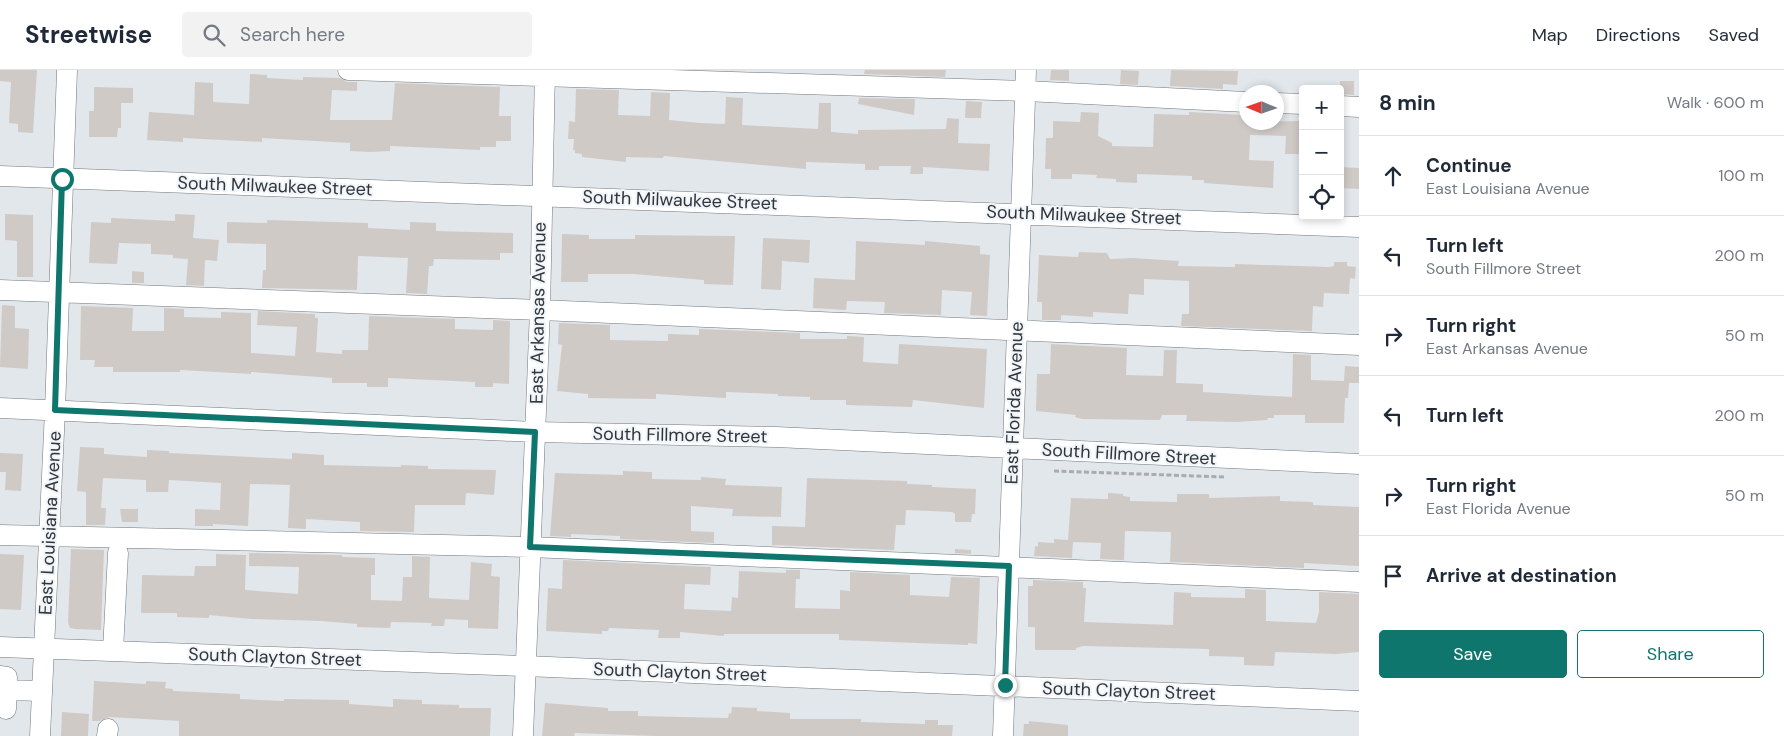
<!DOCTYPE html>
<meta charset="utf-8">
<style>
body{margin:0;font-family:"DM Sans",sans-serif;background:#f2f2f3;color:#1f2937}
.controls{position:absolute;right:15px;top:15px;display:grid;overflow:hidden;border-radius:5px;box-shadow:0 2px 8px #0003}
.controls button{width:45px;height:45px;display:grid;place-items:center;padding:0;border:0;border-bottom:1px solid #e0e1e3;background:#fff;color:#1f2937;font:25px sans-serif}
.compass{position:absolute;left:1239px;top:15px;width:45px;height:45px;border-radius:50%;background:#fff;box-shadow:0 2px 8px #0003;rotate:272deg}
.stop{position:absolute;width:15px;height:15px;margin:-11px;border:4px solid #0f766e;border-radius:50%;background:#fff}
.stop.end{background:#0f766e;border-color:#fff;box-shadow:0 1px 5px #0008}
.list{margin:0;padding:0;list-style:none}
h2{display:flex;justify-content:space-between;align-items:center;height:65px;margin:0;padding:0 20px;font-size:21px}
h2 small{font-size:16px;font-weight:400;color:#747a83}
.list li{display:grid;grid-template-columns:32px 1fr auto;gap:15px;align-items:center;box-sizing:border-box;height:80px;padding:0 20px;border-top:1px solid #e0e1e3}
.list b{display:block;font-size:19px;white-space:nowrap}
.list p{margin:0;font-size:16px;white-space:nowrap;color:#747a83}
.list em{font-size:16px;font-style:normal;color:#747a83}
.actions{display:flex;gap:10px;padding:15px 20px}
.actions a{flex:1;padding:11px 0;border:1px solid #0f766e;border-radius:5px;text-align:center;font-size:18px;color:#0f766e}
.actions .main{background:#0f766e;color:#fff}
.icon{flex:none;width:28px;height:28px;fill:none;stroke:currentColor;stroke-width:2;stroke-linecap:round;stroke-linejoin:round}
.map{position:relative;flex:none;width:1359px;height:666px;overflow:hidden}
header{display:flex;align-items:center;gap:30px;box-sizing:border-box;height:70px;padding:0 25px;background:#fff;border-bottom:1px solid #e0e1e3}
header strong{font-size:24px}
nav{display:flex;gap:28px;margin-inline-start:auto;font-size:18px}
.search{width:350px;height:45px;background:#f2f2f3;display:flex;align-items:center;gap:12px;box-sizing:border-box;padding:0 18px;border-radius:5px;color:#747a83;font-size:19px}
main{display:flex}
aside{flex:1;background:#fff}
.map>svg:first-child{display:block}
.building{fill:#d0cac7}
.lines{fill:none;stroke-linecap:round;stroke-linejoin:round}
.minor-casing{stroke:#72777b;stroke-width:21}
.path{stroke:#a8acb0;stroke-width:3;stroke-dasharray:5 2.5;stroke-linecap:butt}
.minor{stroke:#fff;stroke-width:20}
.route{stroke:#0f766e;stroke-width:6}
.labels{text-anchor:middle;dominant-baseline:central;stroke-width:4;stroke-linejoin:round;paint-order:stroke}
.street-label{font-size:18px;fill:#333537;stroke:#eff5fa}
</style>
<header>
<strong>Streetwise</strong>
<div class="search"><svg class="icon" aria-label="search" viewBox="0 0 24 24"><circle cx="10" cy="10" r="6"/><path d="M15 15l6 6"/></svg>Search here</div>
<nav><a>Map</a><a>Directions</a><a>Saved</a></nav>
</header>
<main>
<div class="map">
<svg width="1359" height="666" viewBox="0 0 1359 666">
<rect width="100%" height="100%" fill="#e2e7ec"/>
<path class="building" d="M0 0H37L33 63 18 62V54L9 53 11 12 0 11Z
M865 0H946L945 7 864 4Z
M1051 0H1069V11L1050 10Z
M1121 0 1139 1 1138 15 1120 14Z
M1171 0 1238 1 1237 15 1223 14V19L1170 16Z
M250 4 267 5V8L303 10V7L340 8 347 12H357V21L332 20 330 50H392L395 13 500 17 499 46H511V71H496V77H480V80L390 76V81L371 82 350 81V73L262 68V72L183 68V72L147 70 149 42 194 45 195 12 213 13V32L249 34Z
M1340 11H1354V25L1340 24Z
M94 17 133 18V33H121V58H118L117 67H89V41H94Z
M576 19 619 20 618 45 650 46 651 22 670 23 669 50 700 53 725 54 726 27 743 28 742 55 818 59 819 33H831V62L858 64V60L946 59 947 48 959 49 958 73 990 74 989 101 923 97V104H910L911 96H879V100H865V94L806 92V99L664 86 663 88 626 87V92L582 87V84L575 83V80H573L574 69H568L569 51 575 52Z
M859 28 915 29 914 45 858 34Z
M966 31 982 32 981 48H965Z
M1081 42 1099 43 1098 66 1112 73V76L1153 77 1154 44 1189 45V42L1244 45V52L1303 51V84H1285L1286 66 1250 65 1249 90 1274 91 1273 118 1204 113V110H1192V106L1137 104V113L1116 112V109L1096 108 1097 105 1072 104V109H1051V99H1045L1046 68H1053V51L1080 52Z
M1340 97 1359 98V119L1340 118Z
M5 144 33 145V207H17V171L5 170Z
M175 144 195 145 193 168 219 170 217 191 205 190 204 216 186 215 188 189 173 188V185L151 184V174L119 173 117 194 89 193 91 152 111 153V148L175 151Z
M267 150 368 153V158L410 160V152L436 153V161L513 163V183H500V190L434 189 433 196H429L427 224 406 223 408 188 358 186 357 220 262 218 263 200H266V174L227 173V152L267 153Z
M562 164 589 165V169H635V165L735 166 733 215 704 214V210L633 204H588V212H561Z
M763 168 810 170 809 193 782 191 781 220 761 219Z
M856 171 925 175V171L980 176V184L990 185 987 246 970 245 972 222 942 220 941 245 884 243 885 232 847 231 846 240 813 238 814 208 855 210Z
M1079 182 1107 183 1110 189 1133 188 1179 191 1178 196 1235 197V194L1329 197 1334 196V192H1347V196L1356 197 1355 209 1350 208 1349 224 1324 223 1323 237 1313 236 1312 261 1181 256 1182 244H1189V211L1144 209V225L1129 224 1128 244 1093 242V247L1061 245V250H1042V232H1037L1039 185 1078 187Z
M132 201 144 202V213H132Z
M2 235 15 236V258L29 259 28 299 0 297Z
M81 236 133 238 132 261H164V238L184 239V247L221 248V242L251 243V283L295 286 297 257 257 255 258 241 315 244V248H318L316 282 342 284V280H368L369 246 455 249V259L493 260V250L510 251 509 314 493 313V317H475V312L388 308V317H367V313H332V308L251 302V304L180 300V302H113V297H94L95 290H80Z
M559 253 610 255V270L668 271V264L699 265V259L800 263V269H847V266L864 267 863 292 898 294 899 274 987 279 984 338 913 330 912 337 846 335V330H810V327L778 326V324L726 322V328L656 324V329L588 328V324L557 321 562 275 558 274Z
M1051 274 1127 278 1126 305 1163 306 1164 280H1177L1176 313 1203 314V322L1292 327 1293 284 1311 285V310L1344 311 1345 296 1359 297V313H1349L1348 328H1345L1344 353H1305V345H1274V348H1268L1267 350 1237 352 1186 351 1187 345H1162L1160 350 1082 349 1075 347 1076 345 1036 341 1037 304H1050Z
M80 377 104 378V384L147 387V380L169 381V383L292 389V383L324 385V395L401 397V395L428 396V399L496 400 494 425 466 423 465 435H415L414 462 360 461V452L306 449V459L288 458 290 415 250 414 248 456 213 454V456H195V439L220 440 221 413 169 410 168 422H146V410L103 408 101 438H106L105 455H86V422L77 421Z
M0 383 23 384 21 421 5 420 6 402H0Z
M623 401 652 402V409L701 410V407L726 409 725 415 782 417 781 447 732 446 733 439 691 436V461L714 462V473L620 469V466L571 464V467L550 466 555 403 623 405Z
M807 408 907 411V414L932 415V417L976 419 975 444H972L971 452H955V444L952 442 906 440 905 455H896L894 480 772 475V456L805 457Z
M1108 423 1123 424V426L1130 427V431L1177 432V424H1209V428L1280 426V431L1313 432V435L1359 437V496L1304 493V498L1170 492 1171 462 1125 461 1124 490 1100 489 1101 473 1073 472 1072 488 1034 486 1035 476 1038 477V472L1054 473V469L1068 470 1071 428 1105 429H1108Z
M120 439H138V452H122Z
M71 479 104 480 101 560 75 559 70 558 68 552Z
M955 479 971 480V484L955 483Z
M249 483 342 485V487L375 488V505H371V530L402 531 403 507H412V486L430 487 429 528 469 530 471 492 492 494 491 506 500 507 498 559 468 558V550L445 549 444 556H431L432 553 391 552 390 558 357 557V554L321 551 251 549 209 545V548L177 547V543H141L142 505 194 506 195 496H216V484L246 485 245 520 298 524 299 497 249 496Z
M0 484 24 485 21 540 0 539Z
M563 490 711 497 710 515 685 514 684 539 731 541 732 527 738 528 739 501 786 503V500H800V509H796L795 538 840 539V520L850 521V502L910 505V525L949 527 951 507 980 508 977 574 968 573V575L839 570V564H724V566L680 562V568H658L659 560 609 558 608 561H602V564L546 561 548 518 562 519Z
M1033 510 1083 512V518H1086L1084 552 1173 555 1174 522 1191 523V527L1245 528V519L1266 520V551L1316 553 1319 542V522L1359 524V582L1336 584 1275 582 1274 596 1244 595V587L1209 586V579L1083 576 1076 578V580H1035V557H1028V516H1033Z
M94 611 146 614V611L166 612 165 618 173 619V621L240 624V629L284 631V629L349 630V634L393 637V629L422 630V634L459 635V638H491L490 666H179V651L109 647 99 651H92Z
M545 633 608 638V641H638V646L728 648 729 643 731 644 732 637 757 638V641L790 643V649H861V652L925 654V650H938V655H953L952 666H656L575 663 574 666H542Z
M62 642 89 644 88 666H61Z
M1029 651 1068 655V666H1023L1024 654H1029Z"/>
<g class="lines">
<g class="minor-casing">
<path id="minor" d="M348 0 1026 21 1246 32
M1276 33 1303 34
M1340 36 1359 37
M0 106 1359 157
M0 220 540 240 1359 275
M0 338 535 362 776 367 1359 394
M0 465 530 477 1359 512
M0 577 525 596 1359 631
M113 581 118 483
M0 606 7 607 6 639
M7 620 42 621
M40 666 55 340 67 0
M107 666 108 659
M523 666 540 240 545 0
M1003 666 1026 0"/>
</g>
<path class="path" d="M1054 401 1225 407"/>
<use href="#minor" class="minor"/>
</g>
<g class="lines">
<path class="route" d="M62 109 55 340 535 362 530 477 1009 496 1005 615"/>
</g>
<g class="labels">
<g class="street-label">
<text transform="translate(275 116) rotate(2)">South Milwaukee Street</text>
<text transform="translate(680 130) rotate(2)">South Milwaukee Street</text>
<text transform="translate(1084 145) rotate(2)">South Milwaukee Street</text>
<text transform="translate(538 243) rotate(-89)">East Arkansas Avenue</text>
<text transform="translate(1014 333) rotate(-88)">East Florida Avenue</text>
<text transform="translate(680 365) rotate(1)">South Fillmore Street</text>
<text transform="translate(1129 384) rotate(3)">South Fillmore Street</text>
<text transform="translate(50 453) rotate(-87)">East Louisiana Avenue</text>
<text transform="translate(275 587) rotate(2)">South Clayton Street</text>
<text transform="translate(680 602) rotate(2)">South Clayton Street</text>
<text transform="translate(1129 621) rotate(2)">South Clayton Street</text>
</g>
</g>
</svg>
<div class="controls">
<button>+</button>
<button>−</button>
<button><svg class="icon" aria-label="locate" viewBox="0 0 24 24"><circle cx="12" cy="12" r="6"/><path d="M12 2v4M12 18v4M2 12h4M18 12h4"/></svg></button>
</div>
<svg class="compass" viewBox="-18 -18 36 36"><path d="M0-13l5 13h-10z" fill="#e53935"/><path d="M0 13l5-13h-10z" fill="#747a83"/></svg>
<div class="stop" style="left:62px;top:109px"></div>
<div class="stop end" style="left:1005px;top:615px"></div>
</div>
<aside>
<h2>8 min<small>Walk · 600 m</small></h2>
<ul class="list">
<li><svg class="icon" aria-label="ahead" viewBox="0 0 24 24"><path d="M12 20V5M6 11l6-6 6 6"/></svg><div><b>Continue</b><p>East Louisiana Avenue</p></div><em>100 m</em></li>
<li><svg class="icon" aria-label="left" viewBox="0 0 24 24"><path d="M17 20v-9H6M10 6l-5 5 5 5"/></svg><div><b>Turn left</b><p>South Fillmore Street</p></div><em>200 m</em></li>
<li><svg class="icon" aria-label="right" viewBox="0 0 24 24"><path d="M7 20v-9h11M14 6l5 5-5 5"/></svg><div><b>Turn right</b><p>East Arkansas Avenue</p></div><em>50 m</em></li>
<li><svg class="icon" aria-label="left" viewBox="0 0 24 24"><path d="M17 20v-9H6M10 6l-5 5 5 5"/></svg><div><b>Turn left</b></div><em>200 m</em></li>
<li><svg class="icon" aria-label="right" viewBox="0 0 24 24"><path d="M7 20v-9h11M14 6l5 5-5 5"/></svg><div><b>Turn right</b><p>East Florida Avenue</p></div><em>50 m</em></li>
<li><svg class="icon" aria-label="arrive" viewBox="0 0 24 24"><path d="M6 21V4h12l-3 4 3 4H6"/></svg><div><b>Arrive at destination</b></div></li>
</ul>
<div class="actions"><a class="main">Save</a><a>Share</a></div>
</aside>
</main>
